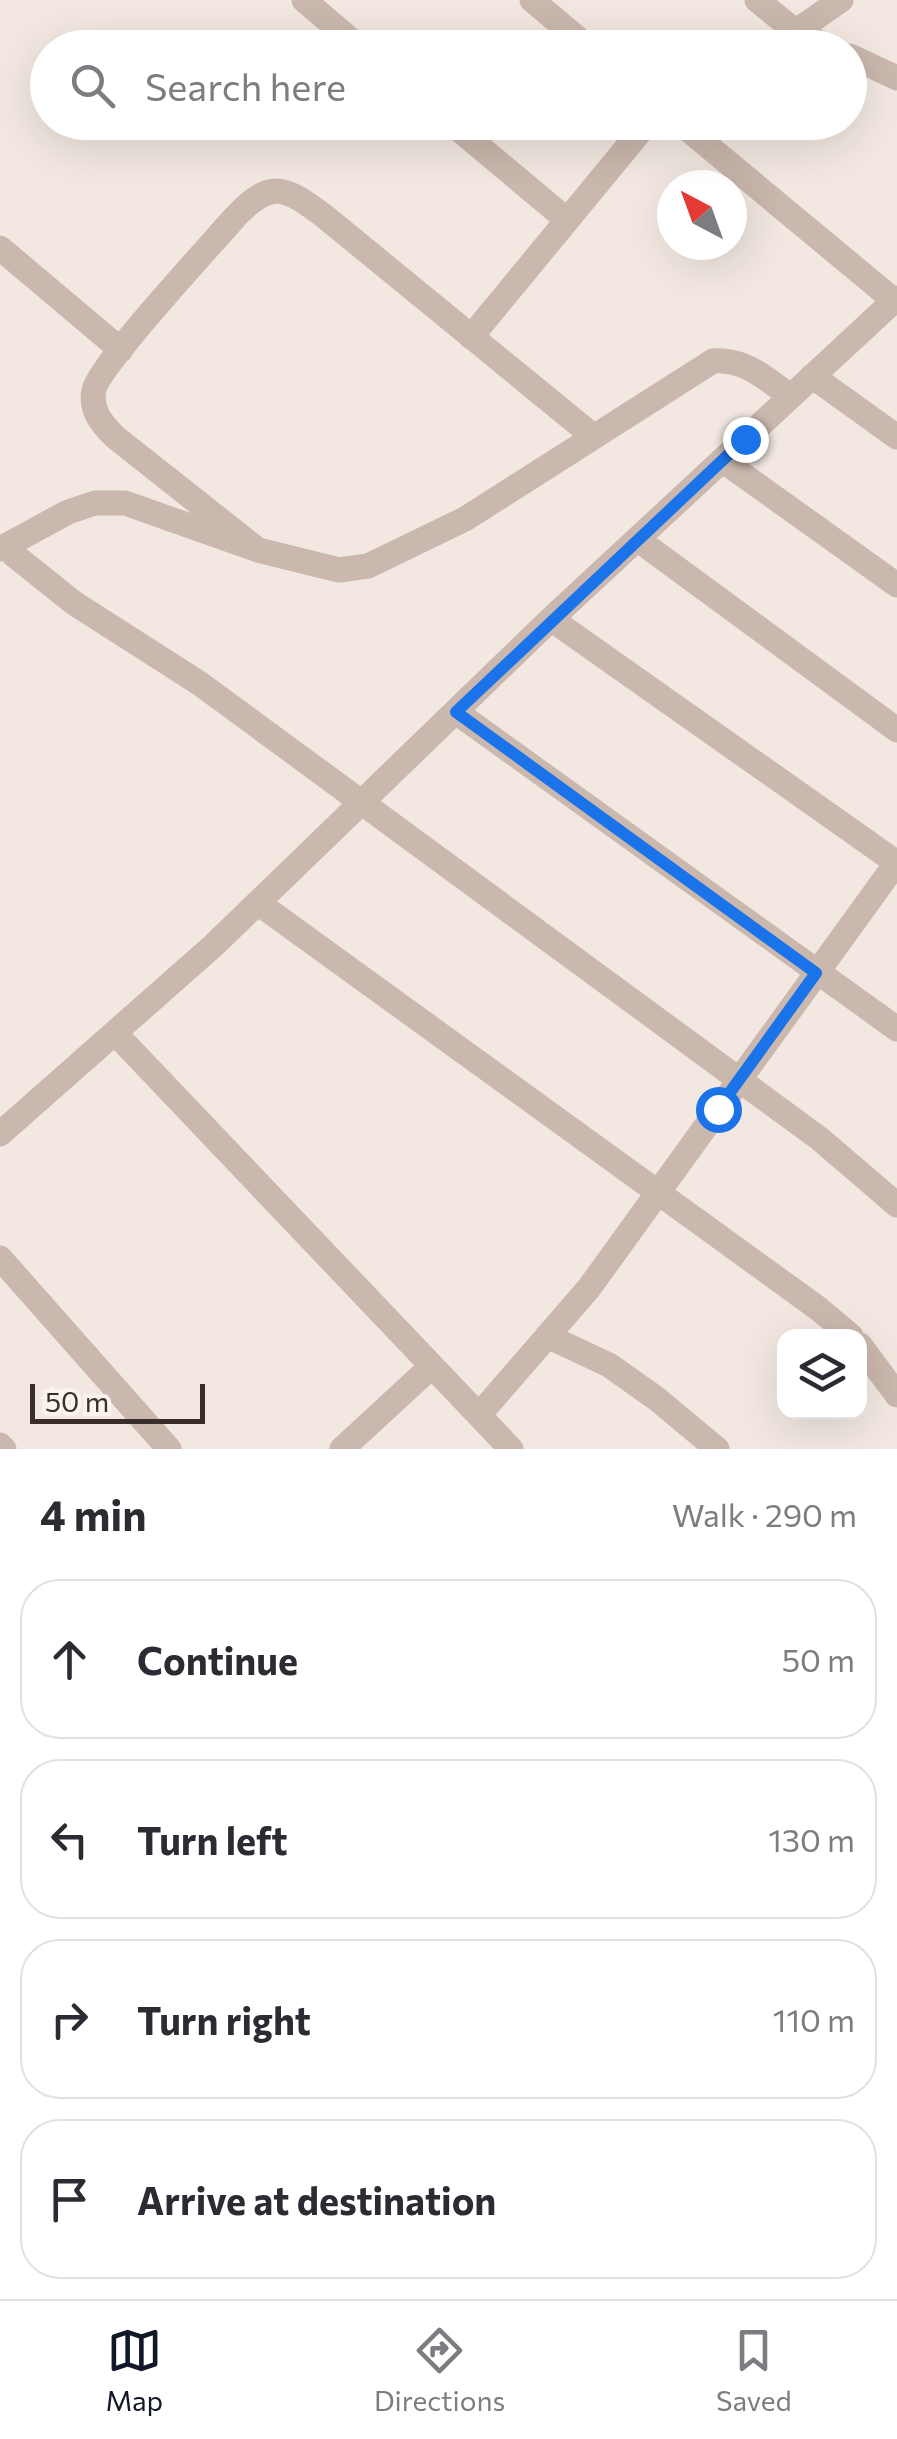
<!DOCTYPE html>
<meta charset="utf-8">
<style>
body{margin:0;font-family:Commissioner,sans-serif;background:#f2f2f3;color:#2b2b33}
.controls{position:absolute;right:30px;bottom:30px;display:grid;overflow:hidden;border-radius:20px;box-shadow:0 10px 40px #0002}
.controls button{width:90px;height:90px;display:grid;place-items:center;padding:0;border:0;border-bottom:2px solid #e1e1e2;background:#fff;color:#2b2b33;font:50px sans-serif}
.compass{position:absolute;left:657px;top:170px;width:90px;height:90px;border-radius:50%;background:#fff;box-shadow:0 10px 40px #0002;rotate:319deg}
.scale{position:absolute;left:30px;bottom:25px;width:175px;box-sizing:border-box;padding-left:10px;border:5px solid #392e2c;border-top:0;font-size:28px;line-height:35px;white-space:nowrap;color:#392e2c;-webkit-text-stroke:8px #faf3ee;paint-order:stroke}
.stop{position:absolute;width:30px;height:30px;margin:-22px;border:8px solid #1a73e8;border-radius:50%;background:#fff}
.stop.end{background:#1a73e8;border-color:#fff;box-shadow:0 2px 10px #0008}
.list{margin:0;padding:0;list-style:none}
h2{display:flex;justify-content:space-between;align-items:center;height:130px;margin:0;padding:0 40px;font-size:42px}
h2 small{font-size:32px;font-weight:400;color:#7c7c81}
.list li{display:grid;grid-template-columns:65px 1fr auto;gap:30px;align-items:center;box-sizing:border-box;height:160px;margin:0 20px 20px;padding:0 20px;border:2px solid #e1e1e2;border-radius:40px}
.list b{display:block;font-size:38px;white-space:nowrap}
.list em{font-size:32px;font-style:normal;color:#7c7c81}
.icon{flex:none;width:55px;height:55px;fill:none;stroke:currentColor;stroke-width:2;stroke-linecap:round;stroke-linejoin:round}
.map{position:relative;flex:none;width:897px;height:1449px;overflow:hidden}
.search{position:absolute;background:#fff;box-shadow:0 10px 40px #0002;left:30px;right:30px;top:30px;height:110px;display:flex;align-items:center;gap:25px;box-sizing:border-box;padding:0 35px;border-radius:55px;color:#7c7c81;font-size:38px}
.sheet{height:850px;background:#fff}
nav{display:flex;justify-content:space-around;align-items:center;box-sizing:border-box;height:140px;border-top:2px solid #e1e1e2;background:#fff;font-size:28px;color:#7c7c81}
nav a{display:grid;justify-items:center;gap:5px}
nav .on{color:#111827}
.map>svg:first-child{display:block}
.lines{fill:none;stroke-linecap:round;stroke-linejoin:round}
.minor{stroke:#cab7ad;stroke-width:25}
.route{stroke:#1a73e8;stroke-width:12}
</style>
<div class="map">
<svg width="897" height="1449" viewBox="0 0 897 1449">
<rect width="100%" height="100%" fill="#f2e8e1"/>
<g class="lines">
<path class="minor" d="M304 0 360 48
M532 0 589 48
M757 0 795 31 831 48
M772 48 841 0
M850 56 897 78
M450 122 567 220
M679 122 897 303
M0 248 121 350
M471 337 648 122
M812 376 897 437
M722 460 897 585
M637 539 897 730
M0 549 68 512 95 503H125L258 550 339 570 368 566 465 519 713 361C746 359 765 378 790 396
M258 550 115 437C101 423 90 410 94 390 99 365 212 244 236 216 272 178 286 188 324 216L593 436
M14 555 74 603 199 683 820 1139 897 1205
M551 619 897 863
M456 712 897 1029
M258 903 819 1309 851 1336
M115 1033 511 1449
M0 1134 214 945 551 619 897 298
M0 1258 169 1449
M547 1336 609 1365 657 1399 717 1449
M860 1345 897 1395
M479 1415 589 1288 897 862
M0 1445 4 1449
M342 1449 432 1366"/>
</g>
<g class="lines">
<path class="route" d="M718 1109 816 973 456 712 745 439"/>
</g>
</svg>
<div class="controls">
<button><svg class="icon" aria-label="layers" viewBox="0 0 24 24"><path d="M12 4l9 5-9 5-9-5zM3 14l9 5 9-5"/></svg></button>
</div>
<svg class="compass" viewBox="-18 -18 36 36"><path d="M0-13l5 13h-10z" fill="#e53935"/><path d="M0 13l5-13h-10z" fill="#7c7c81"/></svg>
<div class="scale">50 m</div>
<div class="stop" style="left:718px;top:1109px"></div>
<div class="stop end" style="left:745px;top:439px"></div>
<div class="search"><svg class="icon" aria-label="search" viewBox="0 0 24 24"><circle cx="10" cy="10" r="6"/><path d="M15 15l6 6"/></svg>Search here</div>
</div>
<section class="sheet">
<h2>4 min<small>Walk · 290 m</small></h2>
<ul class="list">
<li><svg class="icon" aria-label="ahead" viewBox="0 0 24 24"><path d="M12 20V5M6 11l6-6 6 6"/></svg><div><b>Continue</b></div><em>50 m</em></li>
<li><svg class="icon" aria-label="left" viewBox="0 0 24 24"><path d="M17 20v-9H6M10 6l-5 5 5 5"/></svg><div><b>Turn left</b></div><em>130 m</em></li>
<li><svg class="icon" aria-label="right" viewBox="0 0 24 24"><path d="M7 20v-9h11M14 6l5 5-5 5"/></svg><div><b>Turn right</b></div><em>110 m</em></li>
<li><svg class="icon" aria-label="arrive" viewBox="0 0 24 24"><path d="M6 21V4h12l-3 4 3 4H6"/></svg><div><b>Arrive at destination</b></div></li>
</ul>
</section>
<nav>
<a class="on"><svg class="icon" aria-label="map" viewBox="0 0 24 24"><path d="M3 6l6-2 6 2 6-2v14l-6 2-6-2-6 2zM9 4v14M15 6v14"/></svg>Map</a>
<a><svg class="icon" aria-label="directions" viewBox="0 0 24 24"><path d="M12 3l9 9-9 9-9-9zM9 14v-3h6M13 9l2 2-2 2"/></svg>Directions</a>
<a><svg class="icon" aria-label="saved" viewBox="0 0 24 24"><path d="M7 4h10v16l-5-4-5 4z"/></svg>Saved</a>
</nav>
